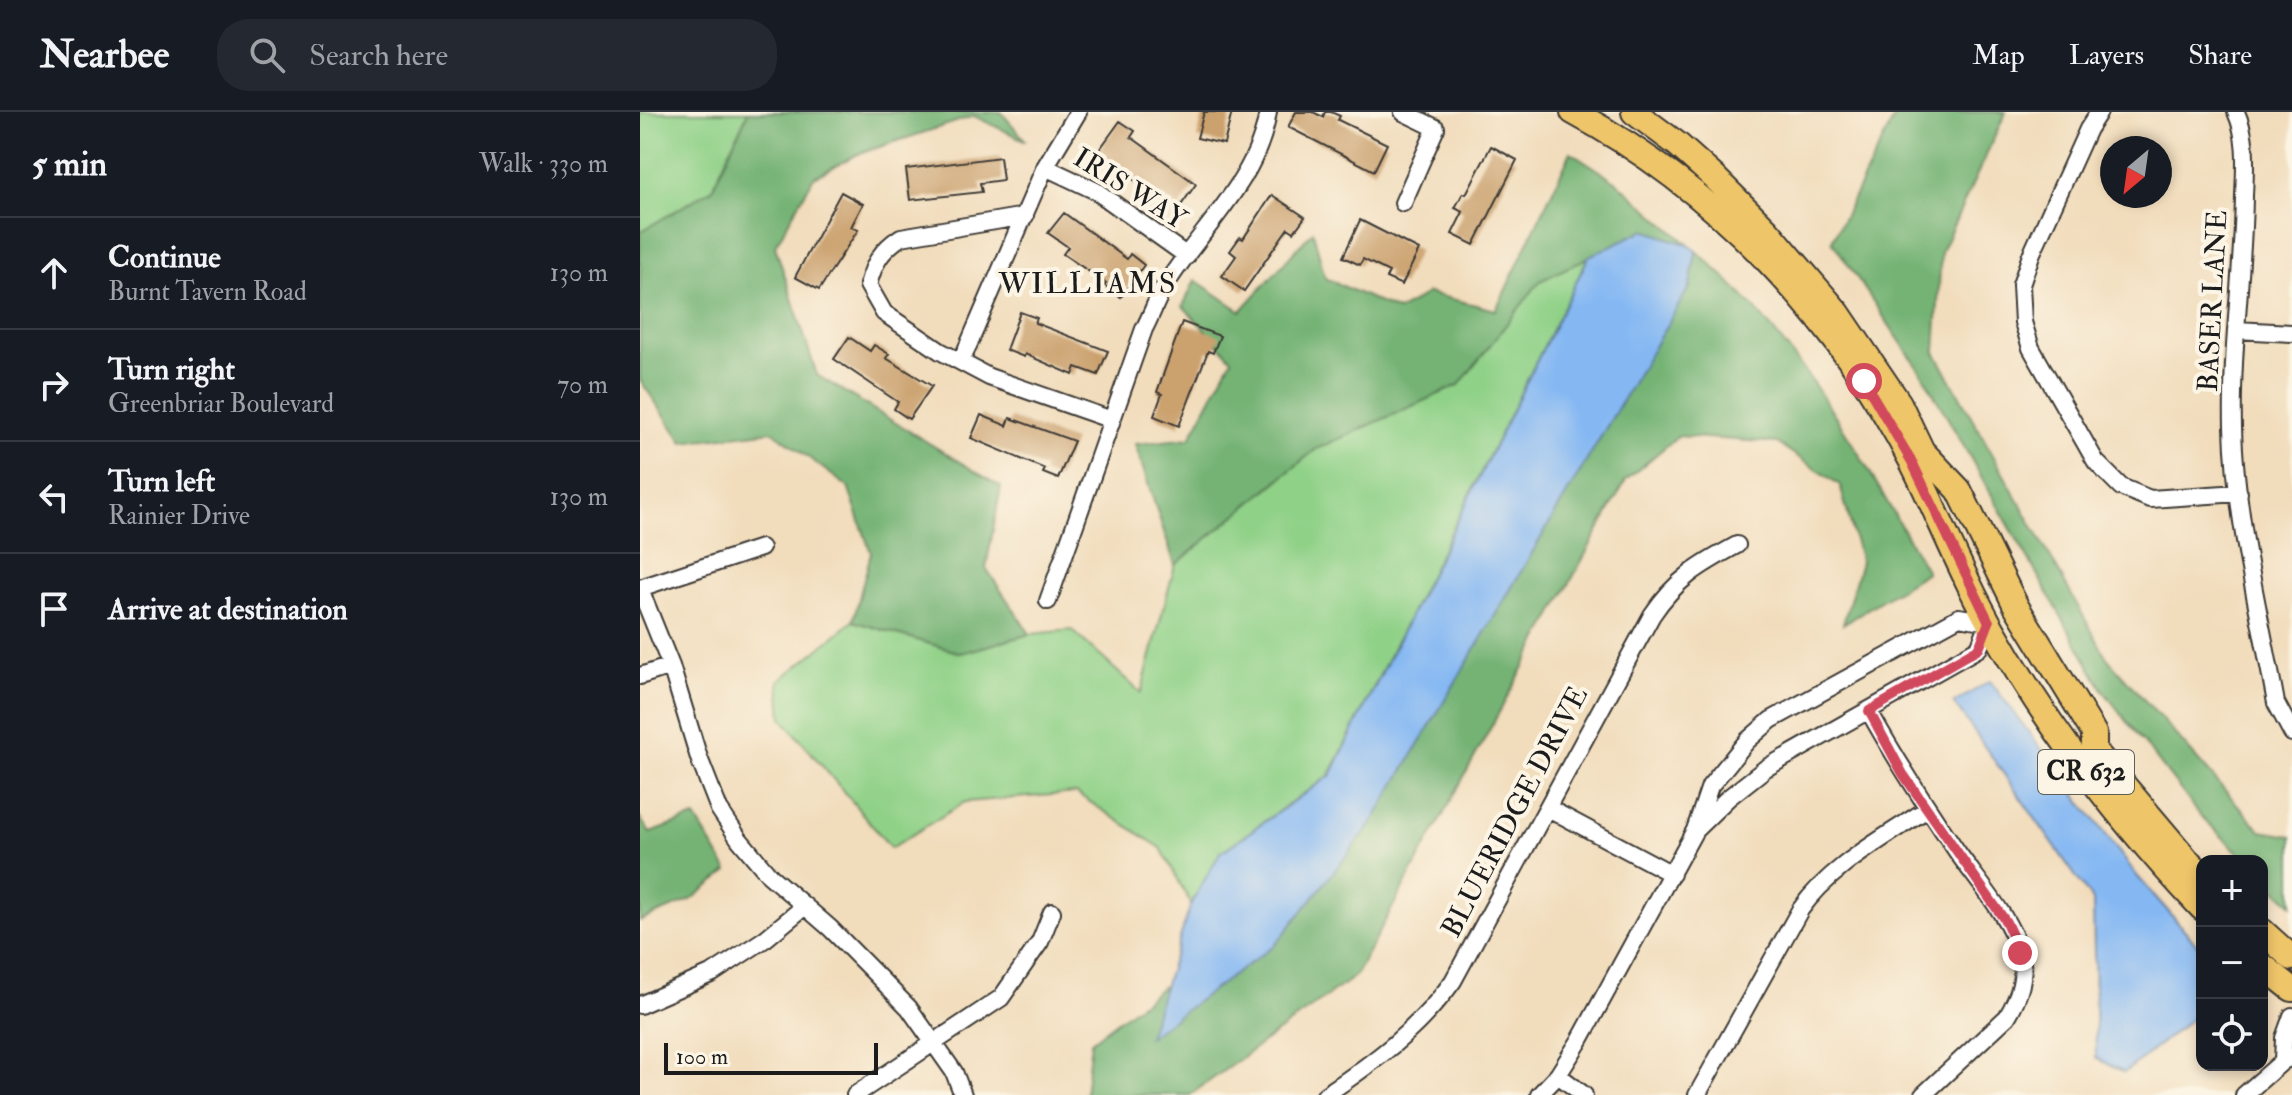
<!DOCTYPE html>
<meta charset="utf-8">
<style>
body{margin:0;font-family:"IM FELL Double Pica",serif;background:#242831;color:#f1f3f6}
.controls{position:absolute;right:24px;bottom:24px;display:grid;overflow:hidden;border-radius:16px;box-shadow:0 4px 12px #0003}
.controls button{width:72px;height:72px;display:grid;place-items:center;padding:0;border:0;border-bottom:2px solid #363941;background:#171b24;color:#f1f3f6;font:40px sans-serif}
.compass{position:absolute;left:1460px;top:24px;width:72px;height:72px;border-radius:50%;background:#171b24;box-shadow:0 4px 12px #0003;rotate:209deg}
.scale{position:absolute;left:24px;bottom:20px;width:214px;box-sizing:border-box;padding-left:8px;border:4px solid #1c1c1c;border-top:0;font-size:22px;line-height:28px;white-space:nowrap;color:#1c1c1c;-webkit-text-stroke:6px #fcf5e5;paint-order:stroke}
.stop{position:absolute;width:24px;height:24px;margin:-18px;border:6px solid #d1495b;border-radius:50%;background:#fff}
.stop.end{background:#d1495b;border-color:#fff;box-shadow:0 2px 8px #0008}
.list{margin:0;padding:0;list-style:none}
h2{display:flex;justify-content:space-between;align-items:center;height:104px;margin:0;padding:0 32px;font-size:34px}
h2 small{font-size:26px;font-weight:400;color:#9ea1a6}
.list li{display:grid;grid-template-columns:52px 1fr auto;gap:24px;align-items:center;box-sizing:border-box;height:112px;padding:0 32px;border-top:2px solid #363941}
.list b{display:block;font-size:30px;white-space:nowrap}
.list p{margin:0;font-size:26px;white-space:nowrap;color:#9ea1a6}
.list em{font-size:26px;font-style:normal;color:#9ea1a6}
.icon{flex:none;width:44px;height:44px;fill:none;stroke:currentColor;stroke-width:2;stroke-linecap:round;stroke-linejoin:round}
.map{position:relative;flex:none;width:1652px;height:983px;overflow:hidden}
header{display:flex;align-items:center;gap:48px;box-sizing:border-box;height:112px;padding:0 40px;background:#171b24;border-bottom:2px solid #363941}
header strong{font-size:38px}
nav{display:flex;gap:44px;margin-inline-start:auto;font-size:28px}
.search{width:560px;height:72px;background:#242831;display:flex;align-items:center;gap:20px;box-sizing:border-box;padding:0 28px;border-radius:32px;color:#9ea1a6;font-size:30px}
main{display:flex}
aside{flex:1;background:#171b24}
.map>svg:first-child{display:block}
.green{fill:#90d188;stroke:#567652;stroke-width:2}
.forest{fill:#74b374;stroke:#486848;stroke-width:2}
.water{fill:#85b8f3;stroke:#506a88;stroke-width:2}
.building{fill:#cba16e}
.lines{fill:none;stroke-linecap:round;stroke-linejoin:round}
.street-casing{stroke:#3c3934;stroke-width:20}
.primary-casing{stroke:#3c3934;stroke-width:28}
.street{stroke:#fff;stroke-width:16}
.primary{stroke:#eec569;stroke-width:24}
.route{stroke:#d1495b;stroke-width:10}
.labels{text-anchor:middle;dominant-baseline:central;stroke-width:8;stroke-linejoin:round;paint-order:stroke}
.shield{fill:#fcf5e5;stroke:#5f5d58;stroke-width:2}
.shield-label{font-size:26px;font-weight:bold;fill:#1c1c1c}
.street-label{font-size:28px;fill:#1c1c1c;stroke:#fcf5e5}
.neighbourhood-label{font-size:30px;letter-spacing:2px;fill:#1c1c1c;stroke:#fcf5e5}
</style>
<header>
<strong>Nearbee</strong>
<div class="search"><svg class="icon" aria-label="search" viewBox="0 0 24 24"><circle cx="10" cy="10" r="6"/><path d="M15 15l6 6"/></svg>Search here</div>
<nav><a>Map</a><a>Layers</a><a>Share</a></nav>
</header>
<main>
<aside>
<h2>5 min<small>Walk · 330 m</small></h2>
<ul class="list">
<li><svg class="icon" aria-label="ahead" viewBox="0 0 24 24"><path d="M12 20V5M6 11l6-6 6 6"/></svg><div><b>Continue</b><p>Burnt Tavern Road</p></div><em>130 m</em></li>
<li><svg class="icon" aria-label="right" viewBox="0 0 24 24"><path d="M7 20v-9h11M14 6l5 5-5 5"/></svg><div><b>Turn right</b><p>Greenbriar Boulevard</p></div><em>70 m</em></li>
<li><svg class="icon" aria-label="left" viewBox="0 0 24 24"><path d="M17 20v-9H6M10 6l-5 5 5 5"/></svg><div><b>Turn left</b><p>Rainier Drive</p></div><em>130 m</em></li>
<li><svg class="icon" aria-label="arrive" viewBox="0 0 24 24"><path d="M6 21V4h12l-3 4 3 4H6"/></svg><div><b>Arrive at destination</b></div></li>
</ul>
</aside>
<div class="map">
<svg width="1652" height="983" viewBox="0 0 1652 983">
<rect width="100%" height="100%" fill="#fcf5e5"/>
<filter id="ink" filterUnits="userSpaceOnUse"><feTurbulence type="fractalNoise" baseFrequency=".0125" numOctaves="2"/><feDisplacementMap in="SourceGraphic" scale="16" xChannelSelector="R" yChannelSelector="G"/><feConvolveMatrix kernelMatrix="1 2 1 2 8 2 1 2 1" color-interpolation-filters="sRGB"/></filter>
<filter id="wash" filterUnits="userSpaceOnUse"><feTurbulence type="fractalNoise" baseFrequency=".006" numOctaves="4" result="noise"/><feDisplacementMap in="SourceGraphic" scale="32" xChannelSelector="R" yChannelSelector="G"/><feGaussianBlur stdDeviation="1.8" result="paint"/><feColorMatrix in="noise" values="0 0 0 0 0 0 0 0 0 0 0 0 0 0 0 0 0 1.4 0 .05"/><feComposite in="paint" operator="in"/></filter>
<g filter="url(#wash)">
<rect width="100%" height="100%" fill="#f1dcbb"/>
<path class="green" d="M0 0H108L72 77 0 120Z
M949 144 690 663 580 741 551 792 521 736 436 681 325 690 251 736 142 606 139 569 213 509 321 541 390 522 432 518 501 581 535 453 676 337 819 273 900 169Z"/>
<path class="forest" d="M108 0H361L386 29 334 4 218 42 174 65 135 134 177 263 361 375 346 456 390 522 321 541 213 509 231 441 208 375 133 319 43 330 0 268V120L72 77Z
M1257 0H1366L1301 140 1295 240 1467 546 1621 719 1652 724V793L1622 764V749H1607L1560 703 1465 581 1283 263 1192 129Z
M931 40 977 70 1049 133 1004 118 900 169 819 273 676 337 535 453 495 332 550 326 592 247 543 194 555 168 601 199 673 119 685 166 758 199 788 181 856 198Z
M1056 139C1158 225 1222 346 1287 460L1203 512 1221 450 1200 373 1137 331 1038 324 986 368 715 864 550 983H445L451 929 525 873 510 924 1050 175Z
M55 705 88 759 51 788 0 809V706L10 721Z"/>
<path class="water" d="M1004 118 1049 133 1056 139 1050 174 731 713 635 833 508 925 551 792 580 741 691 663 949 144Z
M1350 569 1498 765 1562 838V910L1555 904 1484 961 1456 946 1453 789 1314 591Z"/>
<g id="blocks">
<path class="building" d="M564 0H592L584 32 557 26Z
M656 0H673L683 5 685 0H691L700 4 698 8 747 32 734 59 648 15Z
M480 9 495 19 491 25 556 72 539 96 521 83 519 86 457 41Z
M851 34 877 48 834 133 812 122 823 100 815 96 823 81 826 82Z
M360 45 363 68 340 71 342 80 270 88 266 57Z
M201 80 223 92 211 115 218 118 179 178 155 165Z
M632 83 665 105 654 120 648 116 604 179 582 164 596 144 590 139 600 125 603 127Z
M424 101 487 147 490 142 504 153 481 185 464 173 466 171 423 142 428 135 408 121Z
M720 108 779 138 762 173 746 166 749 160 723 147 720 153 703 145Z
M380 200 397 206 395 211 468 239 458 263 436 255 433 263 385 242 384 245 366 238Z
M542 210 580 224 573 241 568 239 539 314 514 304 522 282 517 280Z
M209 225 230 239 234 233 249 242 246 246 292 274 269 307 254 297 258 290 194 247Z
M341 303 367 314 370 306 434 329 418 367 403 361 405 357 331 326Z"/>
</g>
</g>
<g filter="url(#ink)">
<use href="#blocks" fill-opacity="0" stroke="#3c3934" stroke-width="2"/>
<g class="lines">
<g class="street-casing">
<path id="street" d="M1459 0 1448 17 1391 143 1381 173 1383 210 1391 236 1456 350 1481 375 1510 387 1599 381
M1596 0C1608 26 1605 56 1604 84 1603 161 1591 238 1593 315 1595 403 1620 503 1636 591L1652 621
M405 55 456 79 547 144
M763 91 796 16 763 0
M385 104 261 125C241 138 234 151 228 173L244 201 300 239 349 265 472 308
M1596 218 1652 221
M321 250 405 55 438 0
M0 476 121 436
M0 477 31 554 59 646 79 697 99 727 130 764 190 816 269 896 314 960 323 983
M408 489 504 217C511 204 516 189 523 177 558 119 618 69 628 0
M0 564 31 554
M1229 599C1256 648 1286 694 1318 741 1339 771 1369 804 1380 840 1387 864 1379 885 1367 905L1283 983
M908 696 1032 762
M0 893 73 861 125 827 165 794
M1643 949 1644 926 1652 904
M918 963 944 983
M215 983 361 886 400 830 412 800
M685 983C733 951 779 917 813 869L1012 503C1036 467 1060 453 1097 433
M899 983 918 963 940 928 1055 718 1070 674 1107 629 1131 608 1319 505 1349 510 1339 536 1126 656 1088 686 1055 718
M1057 983 1160 798C1191 754 1243 727 1287 697
M1604 983 1643 949 1652 945"/>
</g>
<g class="primary-casing">
<path id="primary" d="M933 0C1078 78 1198 206 1273 352 1299 404 1320 459 1349 511 1407 615 1480 710 1562 796
M994 0 1037 32 1075 66 1128 119 1198 201 1259 291 1282 339 1319 378 1376 494 1454 621V638L1547 748 1562 762
M1622 819 1652 846
M1622 853 1652 877"/>
</g>
<use href="#street" class="street"/>
<use href="#primary" class="primary"/>
</g>
</g>
<g class="lines" filter="url(#ink)">
<path class="route" d="M1224 269 1272 350 1349 510 1339 536 1229 599 1263 662 1366 810 1380 841"/>
</g>
<g class="labels">
<rect class="shield" x="1398" y="638" width="96" height="44" rx="6"/>
<g class="shield-label">
<text x="1446" y="660">CR 632</text>
</g>
<g class="street-label">
<text transform="translate(490 77) rotate(32)">IRIS WAY</text>
<text transform="translate(1573 189) rotate(-87)">BASER LANE</text>
<text transform="translate(875 700) rotate(-62)">BLUERIDGE DRIVE</text>
</g>
<g class="neighbourhood-label">
<text x="448" y="171">WILLIAMS</text>
</g>
</g>
</svg>
<div class="controls">
<button>+</button>
<button>−</button>
<button><svg class="icon" aria-label="locate" viewBox="0 0 24 24"><circle cx="12" cy="12" r="6"/><path d="M12 2v4M12 18v4M2 12h4M18 12h4"/></svg></button>
</div>
<svg class="compass" viewBox="-18 -18 36 36"><path d="M0-13l5 13h-10z" fill="#e53935"/><path d="M0 13l5-13h-10z" fill="#9ea1a6"/></svg>
<div class="scale">100 m</div>
<div class="stop" style="left:1224px;top:269px"></div>
<div class="stop end" style="left:1380px;top:841px"></div>
</div>
</main>
